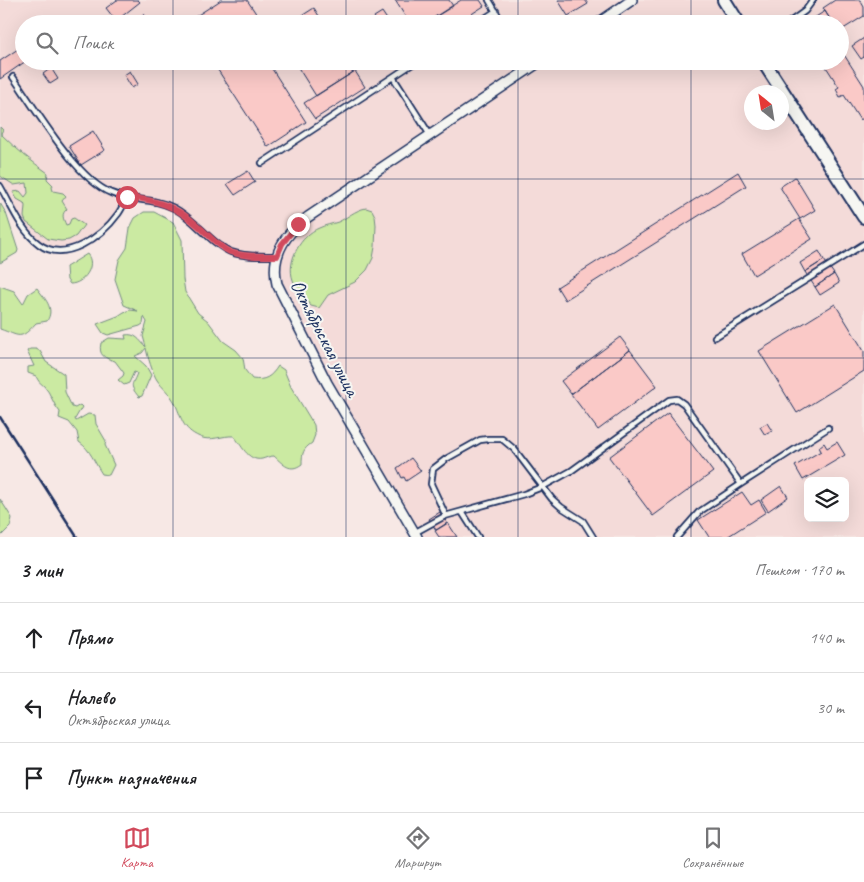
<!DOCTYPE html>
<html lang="ru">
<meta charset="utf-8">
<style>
body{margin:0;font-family:Caveat,sans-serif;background:#f6f6f6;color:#202124}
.controls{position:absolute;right:15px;bottom:15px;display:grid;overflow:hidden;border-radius:8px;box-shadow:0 5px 20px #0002}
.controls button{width:45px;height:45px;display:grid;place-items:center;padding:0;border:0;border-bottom:1px solid #e0e0e0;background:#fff;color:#202124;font:25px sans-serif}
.compass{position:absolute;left:744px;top:85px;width:45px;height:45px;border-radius:50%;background:#fff;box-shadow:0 5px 20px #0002;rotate:330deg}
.stop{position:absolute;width:15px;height:15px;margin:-11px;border:4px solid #d1495b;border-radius:50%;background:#fff}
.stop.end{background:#d1495b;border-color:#fff;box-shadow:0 1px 5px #0008}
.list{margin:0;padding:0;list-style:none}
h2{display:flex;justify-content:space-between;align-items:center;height:65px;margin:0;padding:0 20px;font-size:21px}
h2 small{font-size:16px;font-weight:400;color:#757577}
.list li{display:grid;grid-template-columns:32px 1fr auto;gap:15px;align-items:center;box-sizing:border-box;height:70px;padding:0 20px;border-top:1px solid #e0e0e0}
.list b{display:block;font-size:19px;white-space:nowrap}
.list p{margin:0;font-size:16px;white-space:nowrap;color:#757577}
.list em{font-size:16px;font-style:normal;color:#757577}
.icon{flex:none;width:28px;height:28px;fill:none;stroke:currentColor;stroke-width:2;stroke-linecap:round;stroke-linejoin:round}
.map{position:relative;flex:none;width:864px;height:537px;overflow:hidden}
.search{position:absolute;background:#fff;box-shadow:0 5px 20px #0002;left:15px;right:15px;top:15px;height:55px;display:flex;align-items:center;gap:12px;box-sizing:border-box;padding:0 18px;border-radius:28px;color:#757577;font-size:19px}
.sheet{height:275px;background:#fff}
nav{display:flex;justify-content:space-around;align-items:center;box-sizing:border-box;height:70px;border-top:1px solid #e0e0e0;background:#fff;font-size:14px;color:#757577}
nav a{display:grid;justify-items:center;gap:2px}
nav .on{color:#d1495b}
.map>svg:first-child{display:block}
.built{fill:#f4dbd9;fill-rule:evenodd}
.green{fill:#cbeaa2;stroke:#738c80}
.building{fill:#fac9c7;stroke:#1b2f5e}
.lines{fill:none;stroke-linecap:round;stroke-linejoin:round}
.lane-casing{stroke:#1b2f5e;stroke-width:8}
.street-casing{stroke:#1b2f5e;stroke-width:12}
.secondary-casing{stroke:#1b2f5e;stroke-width:16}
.lane{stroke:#f6f6f2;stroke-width:4.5}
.street{stroke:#f6f6f2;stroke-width:9}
.secondary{stroke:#f6f6f2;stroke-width:12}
.rail{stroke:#1b2f5e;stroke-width:2.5}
.route{stroke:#d1495b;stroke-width:6}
.grid{fill:none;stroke:#1b2f5e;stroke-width:1;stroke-opacity:0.55}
.labels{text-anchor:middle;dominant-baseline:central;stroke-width:4;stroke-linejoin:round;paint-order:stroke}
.street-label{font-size:20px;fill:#1b2f5e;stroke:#f6f6f2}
</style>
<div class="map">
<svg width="864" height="537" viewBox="0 0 864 537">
<rect width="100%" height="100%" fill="#f7e8e5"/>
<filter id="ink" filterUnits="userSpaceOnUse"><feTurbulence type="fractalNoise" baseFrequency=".02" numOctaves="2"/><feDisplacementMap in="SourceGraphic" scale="10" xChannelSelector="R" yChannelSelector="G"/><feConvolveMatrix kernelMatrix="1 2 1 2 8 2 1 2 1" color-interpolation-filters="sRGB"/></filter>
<g filter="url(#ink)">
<path class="built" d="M0 0H864V537H417L283 296 276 257 231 252 173 207 127 197 119 213 94 236 69 250H48L31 237 0 186ZM24 24H840V61H24ZM752 92H782V122H752ZM808 481H845V518H808Z"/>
<path class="green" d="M0 127 3 130 1 133 2 135C16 149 31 161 48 173L47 179 53 185 52 187 53 191 63 193 66 196 62 201 67 209C61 214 63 218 66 225L69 224 71 219 74 218 84 225 76 236 69 240 61 241 48 239 26 222 24 217 25 206 24 203 17 199 13 192 20 191 25 197 28 193 27 183 14 185 0 176Z
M0 203 6 213 18 250 17 253 0 263Z
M366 208 372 210 375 216 376 225 375 247 373 258 367 270 355 282 328 295 319 308 311 306C305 299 296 289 293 280 286 261 301 235 319 228 325 225 332 224 338 222 347 218 355 210 366 208Z
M144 212H154L173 222 182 240 183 279 185 292 198 313 208 321 223 341 236 350 243 358 245 370 252 379C265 381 271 377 278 366L284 370 291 387 314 425 315 435 312 443C303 449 302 453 302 464 290 473 284 465 274 456 269 456 266 458 262 459 248 462 241 444 234 436 223 435 210 442 200 437 181 429 182 417 174 401 170 393 162 388 157 380 153 374 147 355 146 348L142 353 135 356 146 366 151 375 142 396 139 397C128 384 133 385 137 373L134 372 129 383 124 385 118 380 123 376 124 373 115 361C105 358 98 356 101 343L109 338 126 339 125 335C136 333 139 340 146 347L143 336 147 322 144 317 143 324 140 326 108 335 103 333 97 324 118 316 124 312 130 310 138 311 124 305 115 279 119 260 127 248 130 228 135 218Z
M87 254C97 265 84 284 70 284L67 280 66 267Z
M0 286 14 291 23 304 28 294 37 288C45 299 55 308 47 321L36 323C20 341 20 336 0 329Z
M30 349H36L40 351 46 362 64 374 65 392 72 407 75 408 80 405 82 407 75 419 76 421 88 414 95 415 96 424 106 441 105 445 114 465 109 475 102 474C94 462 91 450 79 442L77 432 69 422 59 418 60 412C53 405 51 393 44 386 40 383 38 381 36 376L28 373V367L34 366 27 351Z
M0 499 12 518 10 527 0 537Z"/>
<path class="building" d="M117 0H138L140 2 116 21 106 8Z
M221 0H247L263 24H188L187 22Z
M395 0H449L453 6 424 24H410Z
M461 0H480L484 6 456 24H424Z
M558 0H585L588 4 568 16Z
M835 0H860L864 7V16L840 31V24H833L823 8Z
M314 8 324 24H289Z
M825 11 833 24H805Z
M382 12 390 24H377L378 23 374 17Z
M144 14 150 24H130Z
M864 38V57L861 59 852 46Z
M24 45V61H26L0 79V61Z
M841 50 864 86V118L860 120 844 95 840 97 836 89 839 87 823 62 840 61Z
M212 61H267L306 122 268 147Z
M294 61H348L355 71 316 96Z
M51 68 58 79 50 84 43 74Z
M130 71 138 84 132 88 124 75Z
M355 71 365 87 315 119 304 103Z
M93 131 105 150 81 165 69 146Z
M248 171 255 182 235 195 227 184Z
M738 172 746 186 565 300 557 287Z
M795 177 815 210 800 219 780 187Z
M799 219 812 239 754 275 742 254Z
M819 251 824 260 805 272 800 263Z
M824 260 834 274 815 287 805 272Z
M834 274 839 283 820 295 815 287Z
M835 304 864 351V371L797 413 759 351Z
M620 337 630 350 571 394 561 381Z
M630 350 657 386 598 430 571 394Z
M668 413 713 472 653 516 609 457Z
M767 423 772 431 765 435 760 427Z
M837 442 845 455 803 480 795 466 821 451 819 447 824 443 827 448Z
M411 458 421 471 406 481 404 477 402 478 397 468Z
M781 486 788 497 768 511 761 500Z
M742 492 751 505 759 500 766 512 727 537H709L698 520Z
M440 512 447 523 436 530 429 519Z
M448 523 457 537H439L435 531Z"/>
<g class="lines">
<g class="lane-casing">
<path id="lane" d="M489 0 503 24
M476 24 496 11
M787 24 805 11 813 0
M526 61 531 68
M13 77C35 108 76 179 111 193 131 202 153 197 174 208 195 219 211 244 231 252 245 257 262 256 277 256
M393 77 430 135
M262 163 417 61
M0 186C11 205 21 231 39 244 65 264 102 236 118 214 122 209 124 203 127 197
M715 337 864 244
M462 512 478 537
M446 516 431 484 433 469 446 459 480 440 488 439H502L514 449 552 499 561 507 583 521 593 537
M414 533 445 516 524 494 542 487 571 471 669 400 677 399 684 404 741 484
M677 537 699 512 741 484 828 428"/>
</g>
<g class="street-casing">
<path id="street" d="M597 24 632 0
M417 537 327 383 277 284C270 255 286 233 308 217L541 61"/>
</g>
<g class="secondary-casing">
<path id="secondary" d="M724 0 739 24
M763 61 864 217"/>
</g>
<use href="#lane" class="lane"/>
<use href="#street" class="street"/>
<use href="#secondary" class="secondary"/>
<path class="rail" d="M0 417 77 537"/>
</g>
</g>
<g class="lines" filter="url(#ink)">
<path class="route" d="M127 197C156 200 175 205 197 225 208 234 217 246 230 252 244 257 262 256 277 256L282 244 298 224"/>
</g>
<path class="grid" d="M173 0V24M346 0V24M518 0V24M691 0V24M173 61V537M346 61V537M518 61V537M691 61V537M0 179H864M0 358H864"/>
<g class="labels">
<g class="street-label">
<text transform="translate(325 338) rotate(63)">Октябрьская улица</text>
</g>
</g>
</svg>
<div class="controls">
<button><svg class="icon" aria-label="layers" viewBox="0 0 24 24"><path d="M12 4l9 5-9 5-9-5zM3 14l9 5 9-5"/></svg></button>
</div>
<svg class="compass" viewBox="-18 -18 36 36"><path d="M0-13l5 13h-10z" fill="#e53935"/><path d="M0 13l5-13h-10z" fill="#757577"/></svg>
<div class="stop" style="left:127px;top:197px"></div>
<div class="stop end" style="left:298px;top:224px"></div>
<div class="search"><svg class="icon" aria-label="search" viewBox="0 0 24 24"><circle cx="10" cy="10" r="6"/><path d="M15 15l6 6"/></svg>Поиск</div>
</div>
<section class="sheet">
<h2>3 мин<small>Пешком · 170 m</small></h2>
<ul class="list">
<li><svg class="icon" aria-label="ahead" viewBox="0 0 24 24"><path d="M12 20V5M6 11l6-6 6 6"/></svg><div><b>Прямо</b></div><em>140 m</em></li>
<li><svg class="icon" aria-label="left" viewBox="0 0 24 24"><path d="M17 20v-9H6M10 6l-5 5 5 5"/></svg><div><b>Налево</b><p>Октябрьская улица</p></div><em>30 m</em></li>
<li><svg class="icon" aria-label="arrive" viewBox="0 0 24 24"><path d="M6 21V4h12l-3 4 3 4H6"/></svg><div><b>Пункт назначения</b></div></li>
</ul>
</section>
<nav>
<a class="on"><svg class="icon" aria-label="map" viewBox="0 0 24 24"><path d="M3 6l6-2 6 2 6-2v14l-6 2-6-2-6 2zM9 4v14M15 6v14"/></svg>Карта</a>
<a><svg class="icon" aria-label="directions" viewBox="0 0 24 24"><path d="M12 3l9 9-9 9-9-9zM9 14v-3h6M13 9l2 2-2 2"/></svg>Маршрут</a>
<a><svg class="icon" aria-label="saved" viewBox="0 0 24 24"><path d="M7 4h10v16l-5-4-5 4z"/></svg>Сохранённые</a>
</nav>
